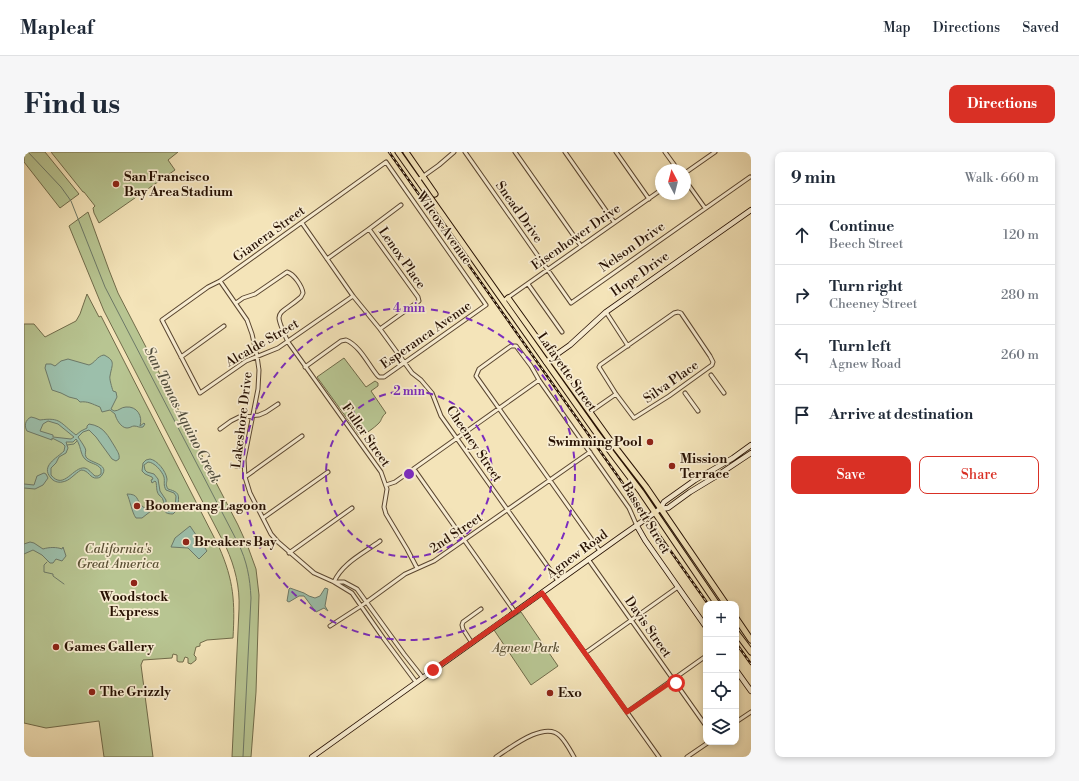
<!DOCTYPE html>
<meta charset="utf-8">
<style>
body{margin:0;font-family:"Libre Bodoni",serif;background:#f6f6f7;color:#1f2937}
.controls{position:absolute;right:12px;bottom:12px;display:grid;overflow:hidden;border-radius:8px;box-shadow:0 2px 6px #0003}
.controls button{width:36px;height:36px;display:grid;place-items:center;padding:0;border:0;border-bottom:1px solid #e0e1e3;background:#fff;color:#1f2937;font:20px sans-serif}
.compass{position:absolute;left:631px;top:12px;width:36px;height:36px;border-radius:50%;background:#fff;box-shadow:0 2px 6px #0003;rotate:353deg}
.stop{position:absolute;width:12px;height:12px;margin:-9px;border:3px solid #d93025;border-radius:50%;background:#fff}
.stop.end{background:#d93025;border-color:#fff;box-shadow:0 1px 4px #0008}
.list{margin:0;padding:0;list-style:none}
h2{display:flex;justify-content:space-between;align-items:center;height:52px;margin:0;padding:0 16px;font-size:17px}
h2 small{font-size:13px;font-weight:400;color:#747a83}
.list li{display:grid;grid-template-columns:26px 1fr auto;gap:12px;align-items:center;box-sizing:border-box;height:60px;padding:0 16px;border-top:1px solid #e0e1e3}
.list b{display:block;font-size:15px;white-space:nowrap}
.list p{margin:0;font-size:13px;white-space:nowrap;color:#747a83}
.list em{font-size:13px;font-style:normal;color:#747a83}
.actions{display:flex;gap:8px;padding:12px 16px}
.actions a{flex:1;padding:9px 0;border:1px solid #d93025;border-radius:8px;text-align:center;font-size:14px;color:#d93025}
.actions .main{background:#d93025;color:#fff}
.icon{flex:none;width:22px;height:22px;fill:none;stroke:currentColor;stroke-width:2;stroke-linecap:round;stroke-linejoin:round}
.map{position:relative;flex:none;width:727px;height:605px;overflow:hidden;border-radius:8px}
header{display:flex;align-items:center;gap:24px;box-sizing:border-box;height:56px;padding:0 20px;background:#fff;border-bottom:1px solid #e0e1e3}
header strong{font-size:19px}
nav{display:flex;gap:22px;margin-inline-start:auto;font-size:14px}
.intro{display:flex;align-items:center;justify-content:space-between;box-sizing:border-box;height:96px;padding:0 24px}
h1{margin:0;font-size:28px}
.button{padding:10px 18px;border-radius:8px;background:#d93025;color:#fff;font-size:14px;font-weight:700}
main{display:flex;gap:24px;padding:0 24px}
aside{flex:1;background:#fff;border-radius:8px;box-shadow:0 2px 6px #0003}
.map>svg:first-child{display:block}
.green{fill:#b8c592;stroke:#706b4a}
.water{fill:#9cbfab;stroke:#6d7968;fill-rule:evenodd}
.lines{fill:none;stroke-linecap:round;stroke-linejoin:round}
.stream{stroke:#6d7968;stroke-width:1}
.street-casing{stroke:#5a4630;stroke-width:5}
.secondary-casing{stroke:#271103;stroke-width:6}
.primary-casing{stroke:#271103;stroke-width:7}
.street{stroke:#f8edd2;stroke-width:3}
.secondary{stroke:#f8edd2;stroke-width:4.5}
.primary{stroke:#f4e4b9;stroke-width:5}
.rail-casing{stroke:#271103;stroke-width:2.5}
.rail{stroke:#f8edd2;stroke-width:1;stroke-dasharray:3;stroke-linecap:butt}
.route{stroke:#d93025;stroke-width:5}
.ring{fill:none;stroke:#7b2cbf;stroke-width:2;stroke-dasharray:7 5}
.poi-dot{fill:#8f2418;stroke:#f8edd2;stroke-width:1.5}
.labels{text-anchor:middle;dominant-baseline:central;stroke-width:3.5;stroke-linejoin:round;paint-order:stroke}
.poi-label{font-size:13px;font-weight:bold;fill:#271103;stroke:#f8edd2;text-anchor:start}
.street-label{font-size:13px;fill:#271103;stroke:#f8edd2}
.park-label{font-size:13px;font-style:italic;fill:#5a5035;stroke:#f8edd2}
.water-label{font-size:14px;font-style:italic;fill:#504e3e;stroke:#f8edd2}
.centre{fill:#7b2cbf;stroke:#f8edd2;stroke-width:2}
.ring-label{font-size:12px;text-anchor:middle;font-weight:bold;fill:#7b2cbf;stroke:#f8edd2;stroke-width:3.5;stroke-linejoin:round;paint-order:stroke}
</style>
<header>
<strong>Mapleaf</strong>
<nav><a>Map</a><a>Directions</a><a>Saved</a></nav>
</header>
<div class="intro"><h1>Find us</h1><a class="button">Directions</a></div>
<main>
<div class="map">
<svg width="727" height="605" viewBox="0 0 727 605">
<rect width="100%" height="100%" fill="#f4e4b9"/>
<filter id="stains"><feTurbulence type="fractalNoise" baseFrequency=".005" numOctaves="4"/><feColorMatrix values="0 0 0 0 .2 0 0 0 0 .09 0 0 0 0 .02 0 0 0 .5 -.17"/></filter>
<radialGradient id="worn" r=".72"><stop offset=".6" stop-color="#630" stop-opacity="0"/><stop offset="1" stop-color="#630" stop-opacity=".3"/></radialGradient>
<path class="green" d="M21 0 55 42 36 56 0 10 1 0Z
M27 0H154L144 8 151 18 75 71 70 61 69 56 71 54 60 40H59Z
M64 60 85 118 94 141 214 373 224 395 232 417 235 443 232 540 227 605H208L215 457C216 435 211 415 202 395L80 159 45 74Z
M63 142 75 165 77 164 195 395C210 429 211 450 209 486L183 488 176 491V494L172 495 170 503 172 505V508L167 512 164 511V506L161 505 159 510H155L153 509V503L149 502 148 506 119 508 117 513 129 605H80L75 569 22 576 0 571V172H10L21 185 52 169 56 162Z
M320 206 342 235 351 229 354 231V234L347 239 362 261C357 265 358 268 355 271 350 276 341 283 335 283L293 225Z
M497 460 534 514 507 533 470 478Z"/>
<path class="water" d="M80 203C92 209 88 212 86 224 85 226 88 236 89 239L92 240 93 245 87 257 90 259C95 259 97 255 102 255 113 254 119 264 116 274L120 271 121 272 119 275C115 276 114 274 110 274 108 274 106 276 103 276 97 276 92 267 91 262L86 258 78 260 76 255C68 252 64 249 56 250L53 247 45 245 37 241 28 238 21 216 22 212H27L31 214 37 209 44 207 65 213C71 211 73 204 80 203Z
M7 265 11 266 16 268C37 265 36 271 52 283L57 279 63 276V274L65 272C80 274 84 284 91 295 93 299 96 302 95 307L92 309 88 307 72 285 65 278 59 280 54 285C56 288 59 292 61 296 63 299 60 301 62 305 66 311 86 312 78 323 77 325 75 326 73 326 66 327 65 318 57 318 50 322 46 329 38 330 34 331 29 329 27 326 16 314 33 306 40 299L41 294 38 291 28 286V288L3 279C0 274 1 268 7 265ZM24 269 34 272 50 285 47 287 29 285V283L16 279 19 272ZM52 287C57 293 56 302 61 307 66 312 73 311 77 317V322L74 324H71C67 321 65 317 61 316 49 314 40 339 27 323V316L32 311 35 305 42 301 44 296 42 290H49Z
M126 307C133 308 142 319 143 327 143 331 141 332 144 337 158 341 154 344 154 357L149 362C136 362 142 355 139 348 139 346 136 344 135 343 132 339 133 335 132 330L131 329 128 331 127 328 129 327 128 325 121 322 118 319 119 311 122 308ZM124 310C130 310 138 319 140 325 141 330 139 333 142 338L150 341 152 344 151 356 149 359H144L142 357V348L136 339 134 327 130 322 123 320 121 318 120 313Z
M20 321 22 322 24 326 19 333 11 337 0 336V332L10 333 13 324Z
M103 342C115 342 112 348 118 354 121 357 124 357 127 359L118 366H112C108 361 106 348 103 342Z
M166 374 183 399 175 407 164 396 147 395 151 386Z
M6 390 10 391 19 397C25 395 33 395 38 397L39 395 42 404 38 409 32 407 29 411H26L18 403 9 398 0 402V392Z
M266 436 280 441 285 444 291 446 296 444 301 436 304 437 301 454 304 459 300 456 292 460 280 444H275L265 450 263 449 265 437Z"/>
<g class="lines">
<path class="stream" d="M4 0 37 35 47 49 81 135 214 391C223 409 226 426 227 446L219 605
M43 293 50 292 53 289
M23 410 20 413V420L29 422V424L40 432"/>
<g class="street-casing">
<path id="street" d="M441 0 547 151 726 25
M491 0 557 94
M541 0 590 70
M592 0 625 47
M641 0 654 18
M661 21 691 0
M394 28 415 13 430 0
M661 28 681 56
M278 71 329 144 356 177 388 221 397 228 408 241 417 264 534 429
M345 77 377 53
M303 107 345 77 394 145 395 149 356 177
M196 129 223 168 228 182 233 204 235 218 234 237 220 308 221 325 226 341 247 382 254 390 290 421 310 430 328 441 360 487 392 530
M504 132 538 180
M479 149 637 38
M212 151 219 146 231 142 263 120C270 122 278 134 279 141L277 145C254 165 248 156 264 190L357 320 363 337 360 355 362 362 383 397 393 416
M582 160 604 194
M654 160 657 161 686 204 689 210 688 213 645 244 610 266 592 242 575 215 576 213 650 161Z
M157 205 200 174
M281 215 317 189 322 188C336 194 344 212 353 223L355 225H360L462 153 362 10 196 129 184 135 138 168 176 241 222 209 254 196 329 144
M687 223 700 241
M661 241 674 259
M566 260 592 242
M196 277 207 269 215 265 235 263 242 260 254 252
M212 314H220
M390 317 491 460
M221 325 278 284
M362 333 371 330 515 228
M239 366 304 320
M576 399 452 224 455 217 484 196 487 194H492L507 214 515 228 605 356 613 374
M265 401 328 356
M564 407 682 574
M310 430C318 411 340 401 356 389
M312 430H320L333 437 380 502 399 526
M518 441 635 605
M306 474 337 454 381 422 410 409 566 300
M448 491 439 477 438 473 439 470 457 457
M561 501 654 435
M603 560 682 504
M712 570 727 560
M472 605C486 596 521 568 536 584 542 590 546 598 550 605
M663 605 685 590"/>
</g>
<g class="secondary-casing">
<path id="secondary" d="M522 210 546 193 582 160 727 58
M636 357 640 350 671 328 709 306 727 293
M613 374 621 388 682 475
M712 518 727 539
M288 605 596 385 636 357 644 356 666 340 694 323 727 301"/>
</g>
<g class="primary-casing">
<path id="primary" d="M374 0 571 279 617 340 693 452
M382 0 411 42
M484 146 588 291 622 335 702 452
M712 466 727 488
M712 480 727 500"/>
</g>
<use href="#street" class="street"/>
<use href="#secondary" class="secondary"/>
<use href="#primary" class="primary"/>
<g class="rail-casing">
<path id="rail" d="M365 0 684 452
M712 491 727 512"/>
</g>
<use href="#rail" class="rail"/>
</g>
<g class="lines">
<path class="route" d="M409 518 518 441 603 560 650 528 652 531"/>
</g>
<g class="ring">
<circle cx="385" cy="322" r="83"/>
<circle cx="385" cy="322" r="166"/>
</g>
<g class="poi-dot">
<circle cx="92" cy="32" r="4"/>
<circle cx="626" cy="290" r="4"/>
<circle cx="648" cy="314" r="4"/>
<circle cx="113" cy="354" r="4"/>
<circle cx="162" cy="390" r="4"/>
<circle cx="110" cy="431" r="4"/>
<circle cx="32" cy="495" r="4"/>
<circle cx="68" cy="540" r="4"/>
<circle cx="526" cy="541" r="4"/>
</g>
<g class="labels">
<g class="poi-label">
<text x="100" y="25">San Francisco<tspan x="100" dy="15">Bay Area Stadium</tspan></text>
<text x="618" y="290" text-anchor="end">Swimming Pool</text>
<text x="656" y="307">Mission<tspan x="656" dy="15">Terrace</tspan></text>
<text x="121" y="354">Boomerang Lagoon</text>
<text x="170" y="390">Breakers Bay</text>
<text x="110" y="445" text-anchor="middle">Woodstock<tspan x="110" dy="15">Express</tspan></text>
<text x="40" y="495">Games Gallery</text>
<text x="76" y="540">The Grizzly</text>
<text x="534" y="541">Exo</text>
</g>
<g class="street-label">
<text transform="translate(495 60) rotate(55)">Snead Drive</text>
<text transform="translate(420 76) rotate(55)">Wilcox Avenue</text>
<text transform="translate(245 82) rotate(-36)">Gianera Street</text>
<text transform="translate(552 85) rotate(-35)">Eisenhower Drive</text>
<text transform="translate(608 95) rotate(-35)">Nelson Drive</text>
<text transform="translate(378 106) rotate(55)">Lenox Place</text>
<text transform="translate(616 122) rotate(-35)">Hope Drive</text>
<text transform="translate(402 183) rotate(-35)">Esperanca Avenue</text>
<text transform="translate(238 191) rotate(-30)">Alcalde Street</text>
<text transform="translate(543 220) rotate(55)">Lafayette Street</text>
<text transform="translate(647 230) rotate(-35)">Silva Place</text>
<text transform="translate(218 268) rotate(-83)">Lakeshore Drive</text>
<text transform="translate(342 283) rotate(55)">Fuller Street</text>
<text transform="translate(450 292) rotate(56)">Cheeney Street</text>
<text transform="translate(622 366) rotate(59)">Bassett Street</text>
<text transform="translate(432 381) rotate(-34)">2nd Street</text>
<text transform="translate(553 402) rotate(-36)">Agnew Road</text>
<text transform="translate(624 475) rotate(55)">Davis Street</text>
</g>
<g class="park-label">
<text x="94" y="397">California's<tspan x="94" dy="15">Great America</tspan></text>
<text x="502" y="496">Agnew Park</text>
</g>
<g class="water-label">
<text transform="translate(158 263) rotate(63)">San Tomas Aquino Creek</text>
</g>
</g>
<circle cx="385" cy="322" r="6" class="centre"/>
<g class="ring-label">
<text x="385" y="160">4 min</text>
<text x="385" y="243">2 min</text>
</g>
<rect width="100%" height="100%" filter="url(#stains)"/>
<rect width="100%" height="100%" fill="url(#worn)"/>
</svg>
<div class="controls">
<button>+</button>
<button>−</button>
<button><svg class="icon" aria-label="locate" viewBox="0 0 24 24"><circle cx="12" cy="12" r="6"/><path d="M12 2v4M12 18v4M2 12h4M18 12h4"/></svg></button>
<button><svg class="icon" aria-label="layers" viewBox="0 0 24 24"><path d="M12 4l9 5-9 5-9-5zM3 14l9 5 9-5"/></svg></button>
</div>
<svg class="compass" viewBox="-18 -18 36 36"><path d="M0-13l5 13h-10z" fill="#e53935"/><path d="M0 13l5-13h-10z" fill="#747a83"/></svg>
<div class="stop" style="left:652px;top:531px"></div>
<div class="stop end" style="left:409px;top:518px"></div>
</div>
<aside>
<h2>9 min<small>Walk · 660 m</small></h2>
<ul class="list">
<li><svg class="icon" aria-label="ahead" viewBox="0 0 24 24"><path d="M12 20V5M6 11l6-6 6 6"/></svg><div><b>Continue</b><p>Beech Street</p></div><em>120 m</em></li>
<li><svg class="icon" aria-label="right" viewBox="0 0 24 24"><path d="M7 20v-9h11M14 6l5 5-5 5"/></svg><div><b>Turn right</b><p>Cheeney Street</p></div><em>280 m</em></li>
<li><svg class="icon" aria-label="left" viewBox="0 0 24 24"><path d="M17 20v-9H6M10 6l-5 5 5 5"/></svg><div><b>Turn left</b><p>Agnew Road</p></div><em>260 m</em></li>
<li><svg class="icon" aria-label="arrive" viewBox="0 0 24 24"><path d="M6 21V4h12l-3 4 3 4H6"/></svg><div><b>Arrive at destination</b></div></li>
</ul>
<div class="actions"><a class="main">Save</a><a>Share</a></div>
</aside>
</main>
